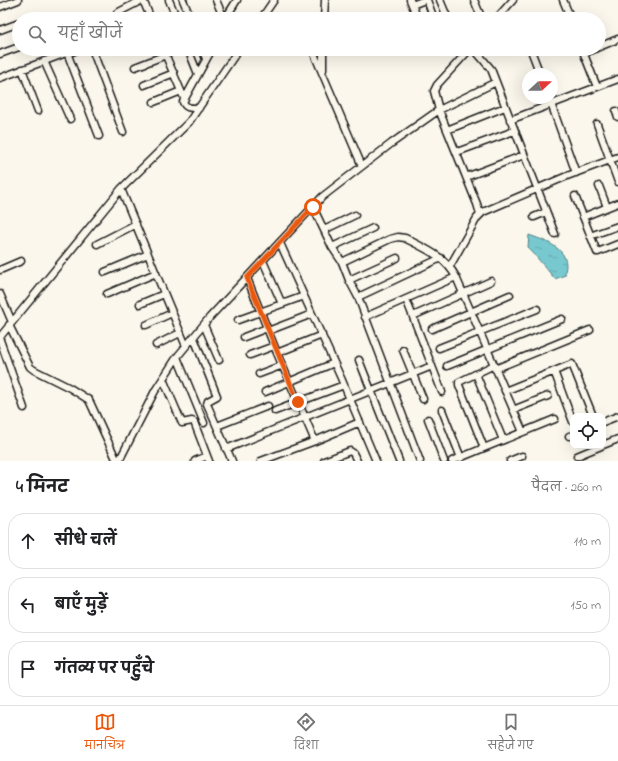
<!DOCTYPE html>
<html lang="hi">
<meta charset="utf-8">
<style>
body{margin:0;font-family:"Indie Flower","Playpen Sans Deva",sans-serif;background:#f2f2f2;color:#202124}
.controls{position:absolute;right:12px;bottom:12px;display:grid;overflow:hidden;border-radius:8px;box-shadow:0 4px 16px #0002}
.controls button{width:36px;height:36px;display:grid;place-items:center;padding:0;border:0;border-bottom:1px solid #e0e0e0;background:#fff;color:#202124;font:20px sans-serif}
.compass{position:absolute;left:522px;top:68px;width:36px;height:36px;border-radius:50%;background:#fff;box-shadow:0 4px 16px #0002;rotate:68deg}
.stop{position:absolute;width:12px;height:12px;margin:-9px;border:3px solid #ea580c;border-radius:50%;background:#fff}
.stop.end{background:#ea580c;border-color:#fff;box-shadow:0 1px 4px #0008}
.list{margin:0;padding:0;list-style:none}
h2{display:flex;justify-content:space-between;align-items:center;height:52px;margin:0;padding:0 16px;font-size:17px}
h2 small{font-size:13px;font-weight:400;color:#757577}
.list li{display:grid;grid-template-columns:26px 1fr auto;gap:12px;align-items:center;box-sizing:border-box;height:56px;margin:0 8px 8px;padding:0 8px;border:1px solid #e0e0e0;border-radius:16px}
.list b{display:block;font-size:15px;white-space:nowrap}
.list em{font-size:13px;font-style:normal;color:#757577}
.icon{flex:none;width:22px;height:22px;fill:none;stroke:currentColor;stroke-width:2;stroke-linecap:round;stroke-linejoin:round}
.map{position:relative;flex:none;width:618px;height:461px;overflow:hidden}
.search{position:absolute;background:#fff;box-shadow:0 4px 16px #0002;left:12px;right:12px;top:12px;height:44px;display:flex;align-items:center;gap:10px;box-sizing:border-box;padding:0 14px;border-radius:22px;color:#757577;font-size:15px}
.sheet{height:244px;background:#fff}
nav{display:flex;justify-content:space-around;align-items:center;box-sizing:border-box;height:56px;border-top:1px solid #e0e0e0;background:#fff;font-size:11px;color:#757577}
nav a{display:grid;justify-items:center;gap:2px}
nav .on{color:#ea580c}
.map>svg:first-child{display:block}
.water{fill:url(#water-ripples);stroke:#538387}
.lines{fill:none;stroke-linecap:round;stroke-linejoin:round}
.street-casing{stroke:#1c1c1c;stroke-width:9}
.street{stroke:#fbf7ec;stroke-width:6}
.route{stroke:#ea580c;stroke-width:5}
</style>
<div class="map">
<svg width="618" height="461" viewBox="0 0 618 461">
<defs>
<pattern id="water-ripples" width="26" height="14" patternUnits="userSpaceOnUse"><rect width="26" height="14" fill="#77c8cf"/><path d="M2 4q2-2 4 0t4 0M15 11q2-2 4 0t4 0" fill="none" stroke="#66abb1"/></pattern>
</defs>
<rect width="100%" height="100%" fill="#fbf7ec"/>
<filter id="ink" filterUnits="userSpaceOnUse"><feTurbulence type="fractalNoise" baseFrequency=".025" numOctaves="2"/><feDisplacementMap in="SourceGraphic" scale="8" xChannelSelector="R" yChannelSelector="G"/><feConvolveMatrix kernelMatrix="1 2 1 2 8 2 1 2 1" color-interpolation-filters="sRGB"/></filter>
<g filter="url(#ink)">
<path class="water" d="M529 235C543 240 566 247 566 265 566 268 565 272 565 275L555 279 528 247Z"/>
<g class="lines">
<g class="street-casing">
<path id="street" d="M143 0 151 19
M169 0 177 19
M183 0 191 19
M216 0 224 19
M410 0 418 19
M427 0 434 19
M440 0 448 19
M474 0 482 19
M563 0 571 19
M412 5 425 0
M0 7 18 0
M117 13 142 0
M29 19 33 18
M225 19 237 0
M261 19 274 0
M324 19 325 0
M496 19 513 0
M0 30 19 23
M599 47 618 39
M92 49 123 132
M163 49 184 98
M188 49 198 74
M202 49 206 59
M312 49 362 166
M470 49 437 85 434 91 439 110 477 204 480 214
M474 49 491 69 555 234
M582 49 597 87
M532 53 540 74
M584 53 595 49
M0 54 19 47
M67 54 79 49
M44 61 70 119
M135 67 166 55
M22 69 38 111
M323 70V49
M0 78 66 53 68 55 99 136
M144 85 174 73
M549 98 576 173
M154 102 181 91
M199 108C192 108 186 109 183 102L212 49
M616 111 618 117
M510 120 618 79
M597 124 618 182
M447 130 505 107
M457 152 514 131
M466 177 524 155
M599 186 607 207
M121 189 186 346
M575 196 597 252H598L618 244
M313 207 332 247 342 262 349 280 358 297 420 461
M534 217 546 212
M583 217 618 203
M324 230 355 215
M590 236 618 226
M280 243 341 378 376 461
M97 244 136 224
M332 247 373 228
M263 261 282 304
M342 262 390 239 398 237 405 238C425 249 444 255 456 277L523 432
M450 266 477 218 483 212 567 176 618 157
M0 270 21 261
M105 272 148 254
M247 278 277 353 315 441
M349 280 397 258
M0 294 12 322
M107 294 156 273
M358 297 441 258
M406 299 442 392
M140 304 164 294
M413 316 491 281
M365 317 456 277
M238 320 304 296
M9 325 30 367 34 370 70 388 89 400 117 461
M146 325 172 313
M204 325 219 360
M432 329 510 295
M268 331 312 314
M0 337 121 189 189 122 239 49
M244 337 267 328
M194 338 217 396 208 401 207 404 232 461
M0 340 24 408
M156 345 180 333
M439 348 537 309
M403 350 423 399
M277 353 322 335
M250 355 274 346
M177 357 204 423
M359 360 399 461
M447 366 562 319
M495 369 590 330
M554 371 573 422
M259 374 283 365
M476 374 503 440
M163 379 182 423 192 421 194 422 209 461
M505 391 572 364 593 416
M265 392 334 363
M442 410 461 458
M513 410 548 396
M275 411 344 385
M428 419 444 461
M603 422 618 416
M217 426 268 406
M569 436 573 435
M603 445 618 439
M484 448 459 385V382L494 365
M226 449 432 366
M577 456 601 446
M119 461 155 391 177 357 210 317 322 197 392 143 439 110 496 82
M195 461 207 456
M261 461 315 441 360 422
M324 461 350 451 353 453 357 461
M452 461 555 419
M510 461 522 456"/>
</g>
<use href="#street" class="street"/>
</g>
</g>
<g class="lines" filter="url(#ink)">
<path class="route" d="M298 402 247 278 313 207"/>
</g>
</svg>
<div class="controls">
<button><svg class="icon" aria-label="locate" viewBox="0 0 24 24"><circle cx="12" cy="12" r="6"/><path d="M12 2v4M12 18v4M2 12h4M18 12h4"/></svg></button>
</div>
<svg class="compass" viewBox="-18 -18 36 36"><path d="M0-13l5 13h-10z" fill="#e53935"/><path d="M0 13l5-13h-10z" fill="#757577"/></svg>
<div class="stop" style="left:313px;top:207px"></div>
<div class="stop end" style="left:298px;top:402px"></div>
<div class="search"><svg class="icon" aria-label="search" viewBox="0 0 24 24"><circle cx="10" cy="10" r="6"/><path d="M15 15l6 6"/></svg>यहाँ खोजें</div>
</div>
<section class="sheet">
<h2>4 मिनट<small>पैदल · 260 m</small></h2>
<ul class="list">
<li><svg class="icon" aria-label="ahead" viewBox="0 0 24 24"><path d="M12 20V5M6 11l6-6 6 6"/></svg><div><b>सीधे चलें</b></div><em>110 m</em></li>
<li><svg class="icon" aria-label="left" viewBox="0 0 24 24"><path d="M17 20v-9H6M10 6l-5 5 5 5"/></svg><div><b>बाएँ मुड़ें</b></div><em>150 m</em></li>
<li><svg class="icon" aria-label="arrive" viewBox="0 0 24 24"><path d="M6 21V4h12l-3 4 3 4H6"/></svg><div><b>गंतव्य पर पहुँचे</b></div></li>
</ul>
</section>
<nav>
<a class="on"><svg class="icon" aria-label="map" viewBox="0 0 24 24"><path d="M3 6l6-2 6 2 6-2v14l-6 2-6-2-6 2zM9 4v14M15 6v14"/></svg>मानचित्र</a>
<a><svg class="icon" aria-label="directions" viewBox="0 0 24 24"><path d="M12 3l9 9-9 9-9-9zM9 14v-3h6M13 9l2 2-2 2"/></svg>दिशा</a>
<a><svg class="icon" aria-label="saved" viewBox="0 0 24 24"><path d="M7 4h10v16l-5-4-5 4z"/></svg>सहेजे गए</a>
</nav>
